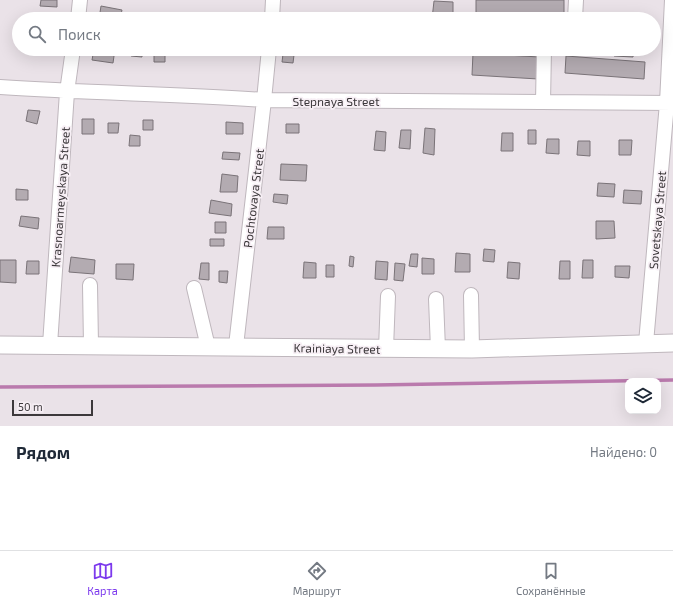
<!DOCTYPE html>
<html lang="ru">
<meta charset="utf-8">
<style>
body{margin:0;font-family:"Exo 2",sans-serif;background:#f2f2f3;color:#1f2937}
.controls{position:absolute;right:12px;bottom:12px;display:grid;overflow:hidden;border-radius:8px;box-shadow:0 4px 16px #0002}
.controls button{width:36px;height:36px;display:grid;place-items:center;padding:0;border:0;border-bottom:1px solid #e0e1e3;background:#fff;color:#1f2937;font:20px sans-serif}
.scale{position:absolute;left:12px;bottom:10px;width:81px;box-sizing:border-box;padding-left:4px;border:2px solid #3c383b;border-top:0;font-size:11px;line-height:14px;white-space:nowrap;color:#3c383b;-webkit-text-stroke:3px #f7eff5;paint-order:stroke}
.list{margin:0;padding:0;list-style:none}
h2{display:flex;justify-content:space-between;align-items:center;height:52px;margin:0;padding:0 16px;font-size:17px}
h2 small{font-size:13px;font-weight:400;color:#747a83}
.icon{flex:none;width:22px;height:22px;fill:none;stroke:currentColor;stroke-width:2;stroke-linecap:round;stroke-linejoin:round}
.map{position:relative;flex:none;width:673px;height:426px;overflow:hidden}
.search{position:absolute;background:#fff;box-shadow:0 4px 16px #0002;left:12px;right:12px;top:12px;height:44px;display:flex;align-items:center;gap:10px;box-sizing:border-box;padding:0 14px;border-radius:22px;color:#747a83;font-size:15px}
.sheet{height:124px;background:#fff}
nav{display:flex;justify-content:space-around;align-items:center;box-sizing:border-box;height:56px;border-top:1px solid #e0e1e3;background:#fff;font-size:11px;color:#747a83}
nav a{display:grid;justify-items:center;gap:2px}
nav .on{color:#7c3aed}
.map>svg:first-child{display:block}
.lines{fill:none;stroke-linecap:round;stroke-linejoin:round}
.stream{stroke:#ba7aad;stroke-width:3.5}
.building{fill:#b3abb1;stroke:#7a7378}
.minor-casing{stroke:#bfb7bd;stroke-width:16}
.major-casing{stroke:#bfb7bd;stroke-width:19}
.minor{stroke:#fff;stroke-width:14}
.major{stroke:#fff;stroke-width:17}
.labels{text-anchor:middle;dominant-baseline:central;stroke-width:3.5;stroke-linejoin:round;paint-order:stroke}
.street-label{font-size:12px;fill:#3c383b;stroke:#f7eff5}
</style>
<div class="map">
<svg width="673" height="426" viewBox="0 0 673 426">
<rect width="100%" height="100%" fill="#eae2e8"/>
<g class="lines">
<path class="stream" d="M0 387 376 385 673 380"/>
</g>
<path class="building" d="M41 0H57V7L40 6Z
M476 0H564V19L476 17Z
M434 1 453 2V19H432Z
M101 6 122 10 120 19H99Z
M94 49H115L113 63 92 60Z
M131 49H142V57L131 56Z
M154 49H165V62H154Z
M615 49H634L633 57 614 56Z
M473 53 539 57 538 79 472 75Z
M283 54 294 55 293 63 282 62Z
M566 56 645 62 644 79 565 73Z
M28 110 40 111 37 124 26 121Z
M82 119H94V134H82Z
M143 120H153V130H143Z
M226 122 243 123V134H226Z
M108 123H119L118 133H108Z
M286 124H299V133H286Z
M425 128 435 129 434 155 423 153Z
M401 130H411L410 149 399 148Z
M528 130H536V144H528Z
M376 131 386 132 385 151 374 150Z
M502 133H513V151H501Z
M130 135 140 136V146H129Z
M547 139H559V154L546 153Z
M619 140H632L631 155H619Z
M578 141H590V156L577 155Z
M223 152 240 153 239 160 222 159Z
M281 164 307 165 306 181 280 180Z
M222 174 238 176 237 192H220Z
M598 183 615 184 614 197 597 196Z
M16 189 28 190V200H16Z
M624 190 642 191 641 204 623 203Z
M274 194 288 195 287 204 273 202Z
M211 200 232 204 231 216 209 213Z
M21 216 39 218 38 229 19 226Z
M596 221H614L615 238 596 239Z
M215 222H226V233H215Z
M268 227H284V239H267Z
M210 239H224V246H210Z
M484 249 495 250 494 262 483 261Z
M456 253 470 254V272H455Z
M411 254H418L417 267 409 266Z
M350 256 354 257 353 267 349 266Z
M71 257 95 260 94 274 69 272Z
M422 258 434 259V274H422Z
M0 260H16V283L0 282Z
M583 260H593V278H582Z
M27 261H39V274H26Z
M376 261 388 262 387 280 375 279Z
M560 261H570V279H559Z
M304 262 316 263V278H303Z
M508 262 520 263 519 279 507 278Z
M201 263H209V280L199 279Z
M395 263 405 264 403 281 394 280Z
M116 264H134L133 280 116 279Z
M326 265H334V277H326Z
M615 266H630L629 278 615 277Z
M219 271H228L227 283 219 282Z"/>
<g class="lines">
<g class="minor-casing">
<path id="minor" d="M78 19 80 0
M272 19 273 0
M575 19 576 0
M0 87C88 93 176 94 264 100L673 103
M543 102 544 49
M90 285 91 345
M194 288 208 347
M471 295 472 349
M436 299 438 349
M646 343 667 103 672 0
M50 345 67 92 73 49
M236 346 264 100 269 49
M386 349 388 296"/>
</g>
<g class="major-casing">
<path id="major" d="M0 345 472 349 673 343"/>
</g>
<use href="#minor" class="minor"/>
<use href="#major" class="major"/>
</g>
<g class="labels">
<g class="street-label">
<text x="336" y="101">Stepnaya Street</text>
<text transform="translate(60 197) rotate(-86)">Krasnoarmeyskaya Street</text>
<text transform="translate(253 198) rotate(-83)">Pochtovaya Street</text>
<text transform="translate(657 220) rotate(-85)">Sovetskaya Street</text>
<text transform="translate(337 348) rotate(1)">Krainiaya Street</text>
</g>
</g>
</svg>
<div class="controls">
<button><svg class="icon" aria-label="layers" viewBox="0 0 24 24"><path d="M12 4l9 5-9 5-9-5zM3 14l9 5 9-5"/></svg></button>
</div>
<div class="scale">50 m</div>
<div class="search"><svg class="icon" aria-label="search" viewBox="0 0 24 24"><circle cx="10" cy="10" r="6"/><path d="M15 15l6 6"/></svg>Поиск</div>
</div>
<section class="sheet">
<h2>Рядом<small>Найдено: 0</small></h2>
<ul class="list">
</ul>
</section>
<nav>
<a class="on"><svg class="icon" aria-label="map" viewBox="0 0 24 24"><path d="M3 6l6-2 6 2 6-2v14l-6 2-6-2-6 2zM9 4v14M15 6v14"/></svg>Карта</a>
<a><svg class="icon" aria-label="directions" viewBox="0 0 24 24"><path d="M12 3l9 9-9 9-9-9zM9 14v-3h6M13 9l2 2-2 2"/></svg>Маршрут</a>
<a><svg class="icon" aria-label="saved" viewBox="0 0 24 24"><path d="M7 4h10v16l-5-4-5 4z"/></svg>Сохранённые</a>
</nav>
